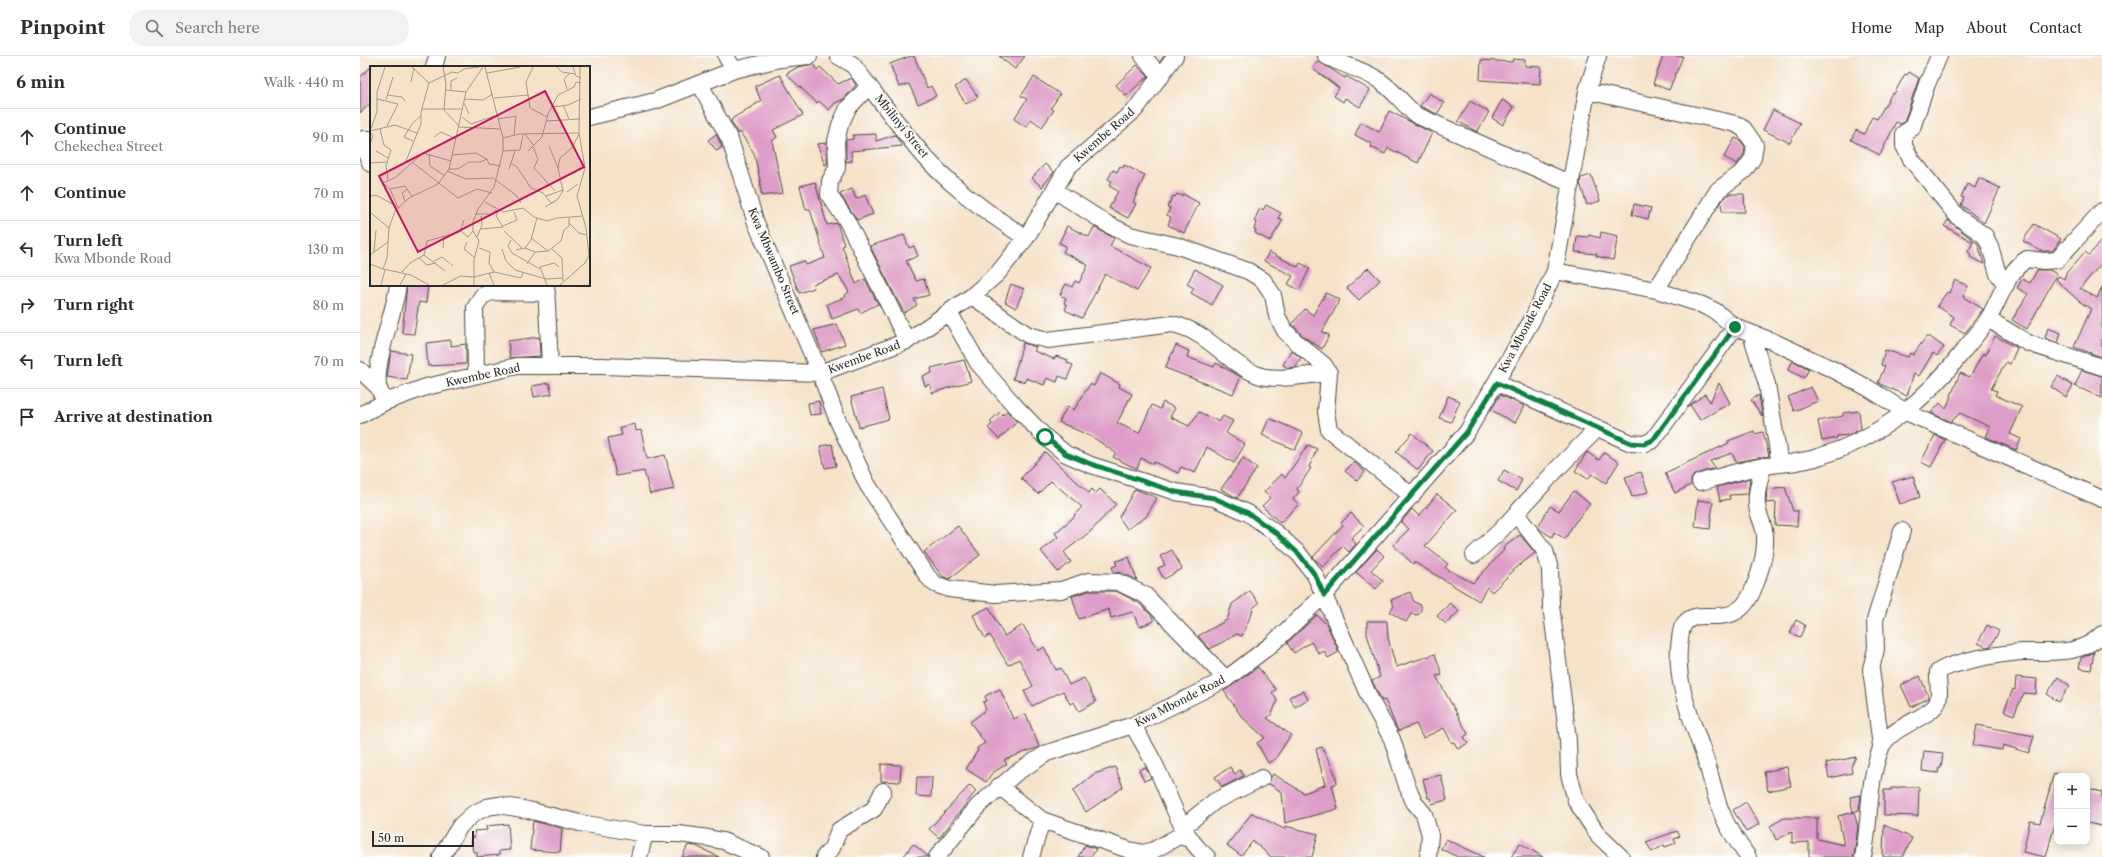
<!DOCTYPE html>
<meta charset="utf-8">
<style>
body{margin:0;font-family:"Libre Caslon Text",serif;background:#f2f2f3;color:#2b2b33}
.controls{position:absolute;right:12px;bottom:12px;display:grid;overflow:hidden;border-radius:8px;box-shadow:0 2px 10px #0003}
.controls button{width:36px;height:36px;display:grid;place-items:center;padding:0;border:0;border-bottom:1px solid #e1e1e2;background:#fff;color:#2b2b33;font:20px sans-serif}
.scale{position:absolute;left:12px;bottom:10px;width:102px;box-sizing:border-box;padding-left:4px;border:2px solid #2b2b2b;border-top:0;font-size:11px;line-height:14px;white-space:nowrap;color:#2b2b2b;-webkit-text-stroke:3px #fdfcf7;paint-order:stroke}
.stop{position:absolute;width:12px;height:12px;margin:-9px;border:3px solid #0b8043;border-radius:50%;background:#fff}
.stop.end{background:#0b8043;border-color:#fff;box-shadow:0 1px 4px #0008}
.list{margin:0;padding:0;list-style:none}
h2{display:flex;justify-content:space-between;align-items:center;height:52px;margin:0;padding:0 16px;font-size:17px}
h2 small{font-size:13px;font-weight:400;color:#7c7c81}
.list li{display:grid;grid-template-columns:26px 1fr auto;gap:12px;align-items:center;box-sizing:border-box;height:56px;padding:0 16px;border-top:1px solid #e1e1e2}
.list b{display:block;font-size:15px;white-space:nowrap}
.list p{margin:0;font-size:13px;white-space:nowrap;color:#7c7c81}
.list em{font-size:13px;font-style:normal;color:#7c7c81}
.icon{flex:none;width:22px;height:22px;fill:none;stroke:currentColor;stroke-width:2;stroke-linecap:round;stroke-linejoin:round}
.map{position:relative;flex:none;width:1742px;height:801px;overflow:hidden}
header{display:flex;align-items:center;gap:24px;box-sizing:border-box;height:56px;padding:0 20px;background:#fff;border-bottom:1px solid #e1e1e2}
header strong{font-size:19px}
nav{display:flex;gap:22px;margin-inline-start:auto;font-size:14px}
.search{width:280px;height:36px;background:#f2f2f3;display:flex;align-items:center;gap:10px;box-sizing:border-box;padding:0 14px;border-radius:16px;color:#7c7c81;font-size:15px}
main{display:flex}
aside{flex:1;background:#fff}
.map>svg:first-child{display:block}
.building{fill:#de9dc8}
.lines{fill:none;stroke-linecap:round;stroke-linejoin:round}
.minor-casing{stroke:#494643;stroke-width:18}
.minor{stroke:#fff;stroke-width:16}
.route{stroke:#0b8043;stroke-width:5}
.labels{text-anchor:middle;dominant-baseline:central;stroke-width:3.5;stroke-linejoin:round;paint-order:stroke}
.street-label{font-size:11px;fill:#2b2b2b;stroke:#fdfcf7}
.inset-road{fill:none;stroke:#a4998a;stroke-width:1}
.view{fill:#c2185b;fill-opacity:0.15;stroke:#c2185b;stroke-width:2}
.inset-edge{fill:none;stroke:#2b2b2b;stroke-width:2}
</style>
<header>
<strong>Pinpoint</strong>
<div class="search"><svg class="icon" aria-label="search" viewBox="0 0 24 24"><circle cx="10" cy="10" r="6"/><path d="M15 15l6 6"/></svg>Search here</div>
<nav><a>Home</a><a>Map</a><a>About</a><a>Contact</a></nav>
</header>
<main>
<aside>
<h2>6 min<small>Walk · 440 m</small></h2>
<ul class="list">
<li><svg class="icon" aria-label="ahead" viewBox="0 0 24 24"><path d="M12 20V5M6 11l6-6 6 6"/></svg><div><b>Continue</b><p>Chekechea Street</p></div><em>90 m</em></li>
<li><svg class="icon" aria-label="ahead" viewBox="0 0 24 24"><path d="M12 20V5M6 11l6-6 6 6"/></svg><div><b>Continue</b></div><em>70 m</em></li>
<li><svg class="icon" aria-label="left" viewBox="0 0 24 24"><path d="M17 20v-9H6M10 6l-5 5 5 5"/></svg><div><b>Turn left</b><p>Kwa Mbonde Road</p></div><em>130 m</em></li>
<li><svg class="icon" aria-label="right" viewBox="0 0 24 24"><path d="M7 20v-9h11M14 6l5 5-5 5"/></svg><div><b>Turn right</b></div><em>80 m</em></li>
<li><svg class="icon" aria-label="left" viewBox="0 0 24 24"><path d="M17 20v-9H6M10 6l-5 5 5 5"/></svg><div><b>Turn left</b></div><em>70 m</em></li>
<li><svg class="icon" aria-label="arrive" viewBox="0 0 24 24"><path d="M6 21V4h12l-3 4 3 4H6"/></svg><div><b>Arrive at destination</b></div></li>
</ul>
</aside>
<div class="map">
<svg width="1742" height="801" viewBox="0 0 1742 801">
<rect width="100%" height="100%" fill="#fdfcf7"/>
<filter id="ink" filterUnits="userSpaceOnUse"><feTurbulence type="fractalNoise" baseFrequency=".025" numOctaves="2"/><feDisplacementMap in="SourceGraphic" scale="8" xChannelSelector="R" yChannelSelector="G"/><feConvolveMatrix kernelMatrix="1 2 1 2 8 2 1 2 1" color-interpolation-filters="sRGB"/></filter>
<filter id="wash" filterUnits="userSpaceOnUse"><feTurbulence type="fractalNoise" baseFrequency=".012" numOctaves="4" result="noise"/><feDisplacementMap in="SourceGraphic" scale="16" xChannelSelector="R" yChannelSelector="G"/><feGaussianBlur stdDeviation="0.9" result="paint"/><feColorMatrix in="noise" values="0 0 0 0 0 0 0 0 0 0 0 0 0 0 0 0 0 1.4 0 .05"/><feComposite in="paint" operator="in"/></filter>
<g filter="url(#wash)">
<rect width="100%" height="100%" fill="#f5e2c9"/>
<g id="blocks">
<path class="building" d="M551 0H554L567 32 571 30 576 40 558 48 549 28 539 31 530 8Z
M639 0H665L655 13Z
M1303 0H1323L1309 34 1293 28Z
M1153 3 1165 4V10L1181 11 1180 28 1120 24 1121 4 1152 6Z
M958 5 985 22 986 20 1010 34 1000 51 985 42 983 46 974 40 979 32 953 13Z
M454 8 457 14 460 11 478 28 491 22 496 29 484 43 475 47 469 54 459 45 457 47 426 18 438 11Z
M777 9 788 20 766 40 756 29Z
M11 11V47L0 57V21Z
M1549 16 1559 22 1544 66 1541 68 1536 66 1520 99 1491 84 1496 74 1504 78 1512 61 1517 63 1532 37 1534 38 1545 18 1547 19Z
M420 19 443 59 413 74 417 81 412 85 423 137 402 140 400 129H401L394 97 380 76 378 78 371 65 373 62 401 45 395 30Z
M674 21 700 38 691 52 694 54 682 71 671 63 666 71 654 63 667 43 661 40Z
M606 24 618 41 606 48 595 31Z
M1069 37 1084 47 1077 58 1060 50Z
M1142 44 1154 51 1143 69 1132 62Z
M1110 45 1129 56 1117 76 1098 65Z
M1413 54 1440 67 1430 87 1403 74Z
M1029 55 1072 77 1058 107 1028 92 1025 98 1011 91 1012 88 995 79 1001 66 1019 76Z
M356 78 362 91 357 95 348 84Z
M516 78V85L535 79 542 90 491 95 492 105 486 106V84L493 83V79Z
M1375 82 1381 85 1385 91 1384 98 1377 108 1364 101Z
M467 87V108L465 109 457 88Z
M685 108 694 116 682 131 672 122Z
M764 109 785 119 773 146 776 148 768 162 749 152 758 135 749 130 752 125 748 123 753 114 757 116 760 110 763 112Z
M1231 119 1240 145 1227 149 1220 127 1221 122Z
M1619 122 1640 132 1624 167 1601 149 1604 142 1601 141 1607 128 1615 132Z
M455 126 467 169 477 167 484 189 482 190 496 228 505 223 518 248 500 257 498 253 472 263 467 248 486 241 485 239 489 236 479 219 453 228 454 232 439 237 429 210 444 205 446 209 465 202 450 153 446 154 440 130Z
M492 133 496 143 505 139 513 158 497 164 480 138Z
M817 138 822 140 823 138 839 147 824 177 808 169 811 161 807 159 810 152 807 151 813 140 815 141Z
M1369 138H1384L1385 156H1362L1361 146Z
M1274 148 1291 152 1288 163 1272 159Z
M906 149 921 157 918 162 923 164 910 185 895 177 896 174 894 173 897 166 894 165 900 152 903 154Z
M1588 164 1618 188 1624 208 1610 201 1611 198 1608 196 1613 186 1584 170Z
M1674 168 1701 183 1693 195H1681L1663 185Z
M707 170 729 181 734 171 754 182 750 190 791 212 777 235 745 218 722 262 705 254 707 249 704 247 706 242 700 239 706 228 712 231 715 225 719 227 728 209 703 196 706 190 699 187Z
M1241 176 1258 180 1253 204 1236 200 1237 198 1215 196 1217 180 1228 181 1229 179 1240 182Z
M544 179 549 192 554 190 558 200 546 205 556 225 564 223 569 239 554 243 557 249 544 257 510 190Z
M1742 184V207L1720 232 1737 242 1742 231V301L1714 291 1731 253 1720 246 1696 224 1699 220 1704 223 1706 217 1725 196 1729 199Z
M909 196 938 211 940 207 950 212 939 234 928 228 933 220 904 205Z
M1008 212 1020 224 999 244 987 232Z
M835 213 863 229 852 249 831 237 834 232 827 228Z
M1677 214H1689L1697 218 1667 273 1652 264 1668 238 1657 232 1662 223 1670 227Z
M1595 224 1608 230 1603 241 1623 253 1605 277 1590 269 1594 261 1577 250 1587 236 1589 237Z
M651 228 664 233 656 252 645 246Z
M47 229H68L66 247 59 246 54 278 42 277Z
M966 237 980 244 962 276 969 279 962 293 943 280 932 268 945 253 953 259Z
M477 268 485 288 462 296 454 274Z
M1688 272 1701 277 1698 287 1685 282Z
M1635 280 1657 292 1650 308 1646 306 1631 333 1637 335 1635 339 1662 351 1650 378 1661 383 1656 394 1626 381 1630 371 1600 357 1591 366 1571 357 1580 347 1586 353 1600 317 1610 321 1623 297 1626 299Z
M179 281 180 300 150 302 148 285Z
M1566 281H1570L1584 291 1577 300 1573 297 1559 320 1554 317 1547 340 1518 327 1525 310 1521 309 1525 294 1548 301 1550 297 1553 299Z
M91 284V290L106 288V308L68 310 66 287Z
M663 287 676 291 674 295 694 303 696 300 708 304 707 307 713 309 707 323 699 320 697 326 687 322 684 329 666 322 665 326 653 323Z
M816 289 829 295 827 301 854 311 856 307 881 321 873 338 805 312Z
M931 294 941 302 936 311 928 312 923 309Z
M31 295 51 298 47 324 27 321Z
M604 304 611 325 572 337 570 328 565 330 562 320 572 317 571 312Z
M1433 305 1449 313 1444 322 1428 314Z
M1722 314 1742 320V342L1715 330Z
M740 317 760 328 759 331 772 338 757 367 779 377 792 349 800 353 803 346 815 352 810 361 829 370 839 356 859 366 863 360 873 365 866 377 885 388 874 407 847 391 835 417 821 411 818 417 794 406 793 408 781 402 777 413 753 401 756 397 734 382 699 366 707 351 714 354 730 328 734 330Z
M1698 320 1713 330 1706 341 1691 331Z
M189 327 192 338 174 341 172 330Z
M1359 327 1370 347 1340 364 1330 349 1345 338 1350 346Z
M1451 331 1458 345 1434 355 1428 341Z
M522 333 529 363 499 371 491 341Z
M1140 339 1164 350 1155 367 1131 354Z
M1399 339 1402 359V360L1391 344Z
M1088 340 1100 345 1091 366 1079 362Z
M459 345 461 358 450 359 448 347Z
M647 355 657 366 639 383 628 372 632 368 630 365 640 356 643 359Z
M1499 355 1501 373 1488 379 1477 380V382L1462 385 1458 365 1483 360V357Z
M909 362 943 377 935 394 902 379Z
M275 368 276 375 281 374 287 403 305 399 314 433 290 438 284 415 256 420 248 382 262 379 260 371Z
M1394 375 1395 378 1403 376 1409 400 1376 406 1372 397 1350 405 1355 412 1334 419 1331 424V429L1315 437 1305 417 1369 387 1368 385Z
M1052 377 1073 395 1058 414 1036 396Z
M1575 379 1585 384 1571 411 1561 406Z
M472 388 476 410 465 412 460 390Z
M948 389 957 393 949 411 951 412 937 433 939 436 933 443 939 448 920 467 902 450 910 442 904 436 922 418 925 422Z
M685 396 729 437 732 433 736 437 740 433 756 448 731 475 704 496 711 506 698 516 681 495 698 481 695 477 715 460 714 459 722 451 691 425 678 438 661 422Z
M1227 396 1239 404 1244 397 1259 406 1246 427 1232 418 1228 423 1215 415Z
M883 402 897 412 877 442 861 433Z
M994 406 1005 416 997 425 985 415Z
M1144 414 1162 424 1156 435 1138 425Z
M1281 416 1288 436 1272 441 1265 421Z
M1553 420 1560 441 1540 448 1532 426Z
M1390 422 1388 438 1369 439 1370 443 1360 445 1357 431Z
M1425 431 1433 455H1438L1437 470 1415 469 1416 446 1406 447 1407 433Z
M775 433 797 442 786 461 767 473 759 461Z
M1214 435 1230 448 1213 469 1205 483 1194 476 1192 481 1181 474 1178 471 1190 450 1199 455Z
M1077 438 1097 454 1065 490 1088 508 1085 512 1113 527 1144 494 1143 492 1160 479 1175 497 1155 513 1132 536 1127 531 1119 545 1054 506 1053 508 1033 489 1049 473 1041 466 1052 453 1059 460Z
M1338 444 1353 446 1350 473 1335 471Z
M991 457 1004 470 991 482 996 488 989 496 983 490 963 511 953 501 983 469 981 467Z
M598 470 620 499 589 523 582 520 564 496Z
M1017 493 1024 500 1011 514 1023 525 1016 533 996 516Z
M812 494 822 513 804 523 798 512 805 509 800 500Z
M769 501 777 524 762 517 754 516 752 511 757 509 756 505Z
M729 535H756L779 547 791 559 794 565 779 571 773 556 751 562 749 553 719 563 712 540Z
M890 535 899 547 894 551 882 580 877 578 850 593 838 580 867 564 872 548Z
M1050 536 1054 546 1061 549V554L1058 559 1051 558 1046 566 1030 556 1034 550 1031 544Z
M1090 547 1099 555 1086 568 1077 560Z
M629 551 644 580 663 569 678 595 684 591 696 614 701 612 709 629 724 622 736 646 719 655 714 646 710 648 703 635 672 650 664 635 673 630 659 603 648 609 630 579 625 582 613 559Z
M957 559 967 569 979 596 968 602 964 595 959 598 951 586 934 597 927 587Z
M1436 564 1445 569 1440 581 1430 577Z
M1007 565H1027L1028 582 1036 611 1075 598 1082 619 1076 620 1108 678 1104 681 1108 687 1098 693 1094 686 1092 687 1084 672 1063 682 1056 668 1038 675 1025 644 1022 645 1012 625 1020 621 1007 578Z
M1627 569 1639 575 1631 590 1626 591 1618 587Z
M1734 596 1731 614 1719 612 1721 602Z
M898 611 916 634 912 636 917 645 912 658 907 662 931 679 915 703 908 707 897 687 905 682 882 661 864 635Z
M1560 620 1569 642 1551 651 1541 629Z
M1656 621 1677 623 1676 638 1664 637 1654 659 1644 655 1653 633 1655 634Z
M1698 621 1710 630 1699 646 1687 638Z
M640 633 653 663 666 658 679 691 644 704 647 708 632 717 626 726 606 713 618 694 617 692 625 687 610 666 626 654 623 646 627 645 625 640Z
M943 635 948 643 935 651 929 641Z
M1617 669 1674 680 1669 697 1643 689 1642 694 1613 689Z
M962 691 974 715 977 727 972 729 978 753 925 767 922 736 909 728 911 721 913 718 944 737 965 729 956 693Z
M1564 695 1583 697 1581 712H1579L1578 717 1562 715Z
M1496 701 1491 711 1492 717 1469 722 1466 707Z
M521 708 541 709 540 726 521 725Z
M755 711 763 731 726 756 713 735 734 718Z
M785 711 791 722 784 725 779 714Z
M870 711 875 718 880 714 884 720 862 731 855 721Z
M1427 711 1431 730 1408 735 1404 716Z
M1694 717 1697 718V760L1686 801 1663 796 1670 765 1680 767Z
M1081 719 1087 744 1072 748 1070 742H1068L1063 723Z
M557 721H572L571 741 556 740Z
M610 729 616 735 579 782 569 773Z
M1538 731H1559L1558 760 1524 759V734H1531V732H1538Z
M1727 732 1742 736V770L1727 767Z
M1501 739 1499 754 1493 756 1490 741Z
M1386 746 1399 768 1386 776 1373 754Z
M1494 756 1498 771 1494 801H1449V786L1432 787V776L1416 784 1410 770 1424 762H1459L1457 763V783L1484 789 1478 760Z
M892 757 926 774 925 770 958 778 952 801H911L893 785 881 800 867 789Z
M173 765 202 772 200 796 170 794Z
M148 768 150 794 139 795V799L117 801V796H113L111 782 115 781 114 775 127 774 126 770Z
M1524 769 1552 782 1543 801H1523Z
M1317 775 1320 780 1314 783 1316 787 1305 791 1304 789 1292 796 1286 786Z
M1086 783 1124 801H1098L1081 793Z
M1160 787 1183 801H1151Z
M553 788 568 800V801H543Z
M328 789 336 790 359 801H322Z
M725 789 736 793 731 801H718Z"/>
</g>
</g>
<g filter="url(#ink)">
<use href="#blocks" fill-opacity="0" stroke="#494643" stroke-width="1"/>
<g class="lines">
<g class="minor-casing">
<path id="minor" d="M366 0 374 14
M478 0 492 8C513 35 533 62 554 88 584 126 626 156 666 182
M783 0 801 21
M966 0C982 9 1002 13 1017 23 1032 32 1043 48 1056 59L1211 128
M1579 0 1567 28 1552 72 1544 77V90L1551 103 1598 161 1625 180 1630 190 1638 218 1646 229
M74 11 77 0
M340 28 370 84 396 167 460 317 478 365 507 428 568 521 575 528 589 533 636 538 701 534 728 525 758 526 785 539 866 623
M509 30 488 52 480 69 476 85 477 112 470 125 469 139 487 165 547 285
M1227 35 1376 68 1384 73 1395 89 1393 102 1384 115 1358 134 1296 234
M229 61 295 45 374 14 420 3 449 0
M11 83H3L1 87 11 108
M694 134 749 169 770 179 818 190 888 215 903 224 913 239 917 260 925 275 937 287 964 309 969 317 966 356 969 374 1052 440
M1195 215 1296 234 1340 248 1355 255 1375 271 1412 285 1474 314 1508 332 1546 356 1742 443
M186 229 190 310
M612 240 668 279 688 284 812 268C849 275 866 307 898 319 916 326 950 318 969 317
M589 256 618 307 655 350 685 381 706 398 731 409 816 436 854 442 888 457 916 477 939 498 955 519 1011 645 1032 683 1047 730 1054 746 1064 758 1070 779 1068 801
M1628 263 1668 287 1742 311
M1391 278 1407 328 1420 408
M0 314 18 331
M116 319 115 252 122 240 132 236 187 237
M1137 327 1271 387 1284 388 1293 384 1375 271
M25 346C23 341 19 335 18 329 15 302 34 259 38 229
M0 359 25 346 66 331 157 310H241L460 317 547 285 612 240 638 217 666 182 708 111 775 54 815 0
M1340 426C1361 421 1383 413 1405 410 1424 407 1443 407 1461 400 1521 381 1566 344 1604 294 1612 284 1621 274 1628 263 1640 244 1647 215 1667 203L1684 205 1697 204 1742 155
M1156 458 1185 495 1190 513 1191 549 1208 684 1209 718 1216 745 1238 779 1261 801
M1114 499 1140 475 1199 411 1238 372
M773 669C781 684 790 698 797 713 811 743 821 780 847 801
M1521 690 1511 613 1516 593 1515 564 1542 475
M639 730 682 764 769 794 784 797 794 794 819 780 830 783
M823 771 855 745 902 722
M81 801 100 770 113 758 127 751 139 749 168 754 220 767 285 778H319L348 782 363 785 401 801
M279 801 285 778
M464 801 472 792 479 774 514 753 523 735
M577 801 618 750 656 717 687 697 773 669 866 623 912 588 964 539 1107 376 1172 264 1195 215 1227 35 1238 0
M671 801 682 764
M1388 801C1379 788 1369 775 1363 760 1355 743 1352 723 1346 705 1333 665 1313 626 1320 583 1321 577 1321 570 1326 566 1340 550 1375 576 1392 536 1399 521 1406 498 1405 481 1405 472 1400 463 1398 455 1394 440 1400 425 1403 410
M1503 801C1511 765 1507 726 1521 692 1530 671 1566 663 1576 649 1582 640 1577 626 1578 616 1584 611 1592 609 1600 607 1619 601 1641 598 1661 596 1690 595 1720 601 1742 578"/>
</g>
<use href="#minor" class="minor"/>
</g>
</g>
<g class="lines" filter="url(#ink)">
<path class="route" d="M685 381 706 398 731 408 816 436 854 442 888 457 916 477 939 498 955 519 964 539 1107 376 1137 327 1271 387 1284 388 1293 384 1375 271"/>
</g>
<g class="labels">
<g class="street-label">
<text transform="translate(542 70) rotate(51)">Mbilinyi Street</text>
<text transform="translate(744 79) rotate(-41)">Kwembe Road</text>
<text transform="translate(414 205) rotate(67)">Kwa Mbwambo Street</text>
<text transform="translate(1165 272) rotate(-62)">Kwa Mbonde Road</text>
<text transform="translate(504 301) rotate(-20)">Kwembe Road</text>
<text transform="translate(123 319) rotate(-12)">Kwembe Road</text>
<text transform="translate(820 645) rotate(-27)">Kwa Mbonde Road</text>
</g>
</g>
<g transform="translate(10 10)">
<rect width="220" height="220" fill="#f5e2c9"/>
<path class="inset-road" d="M42 1 59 17M73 1 76 18 74 44 89 60M163 1 156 16 160 42 177 51M187 1 192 6 205 8M203 1 206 10 211 12M117 7 150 1M41 16 44 2M197 23 194 13 200 7M75 24 96 26M81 24V15L87 12M17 29 32 31 35 35M124 32 159 29M7 33 28 38 17 60M94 33 113 34 123 28M16 34 23 11M94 37 99 48M193 39 199 53M182 41 198 39 211 33M52 43H93M92 51 101 58 127 49M128 53 146 50 144 69M177 55 210 53M89 61 131 63M10 63 14 79 21 84 16 100 18 114M0 65 7 46V26L15 1M0 65 25 59 47 67M0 66 3 70 0 78M155 68 164 80M64 71 71 66 86 73M133 72 149 68 209 67M43 75 34 71 42 58 51 50M179 80 188 102M163 81 168 93 164 102 185 125M6 85 18 92M133 85 150 84 153 69M158 85 172 71 178 48 188 29 204 21 206 16 211 17M59 88 60 100 75 110M82 89 106 87 117 93 119 98 131 100M36 95 51 58V46L59 17 82 6 88 7 94 3 109 1M42 96 88 132 107 123 122 127M0 97 17 96M141 97 147 101 161 122 173 127 182 138M79 103H88L99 96H110L117 93M139 103 145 85M77 105 96 113 123 112 147 130 151 137M20 123 35 120 42 130M197 126 208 118M176 130 193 124M0 132 2 129 8 130 26 140M35 135 32 127 38 123M115 136 133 146 153 142 164 151 177 155 187 152 213 150M175 141 187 134 193 125 188 102 190 92 202 82 209 68M28 142 20 123 13 117 26 111 53 87 81 95M0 146 19 162M105 148H121L126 144M199 157 209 167 216 169M133 160 147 154 144 146M111 163 133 161 126 150 128 145M91 165 98 171 103 165M134 165 152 182M107 171 112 159 111 150M161 172 178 185M141 174 138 180 142 187 170 203M97 176 94 183 105 192M73 182 74 170M109 182 120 186 119 197 124 206M155 182 161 174 167 152M132 183 136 195 145 204 176 213M182 183 192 192 193 215M146 184 155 182 165 186 178 185 191 175 194 164 199 160V152M4 186 6 164M0 189 18 176M54 189 75 205M49 192 57 199 66 197M64 195 72 191 83 200M0 198 13 203 41 209 59 219M157 198 165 186M13 203 17 192 19 162 25 145 39 132 68 118 79 103 96 26 113 1M32 206 40 197 54 189 57 175 90 166 94 154M119 207 124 219M176 213 193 212M11 219 15 204M30 219 36 208M73 219 91 210 104 211 124 206 151 212 153 207M104 219V194L109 175 103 165V156L108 143 124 121 133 85V72L115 1M177 219 170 201 184 197 189 201M190 219 215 197 219 190 216 162 207 130 215 102 209 67 210 1"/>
<path class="view" d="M175 25 214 101 48 186 9 110Z"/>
<rect width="220" height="220" class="inset-edge"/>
</g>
</svg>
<div class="controls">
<button>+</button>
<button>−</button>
</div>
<div class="scale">50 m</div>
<div class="stop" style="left:685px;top:381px"></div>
<div class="stop end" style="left:1375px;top:271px"></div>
</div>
</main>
